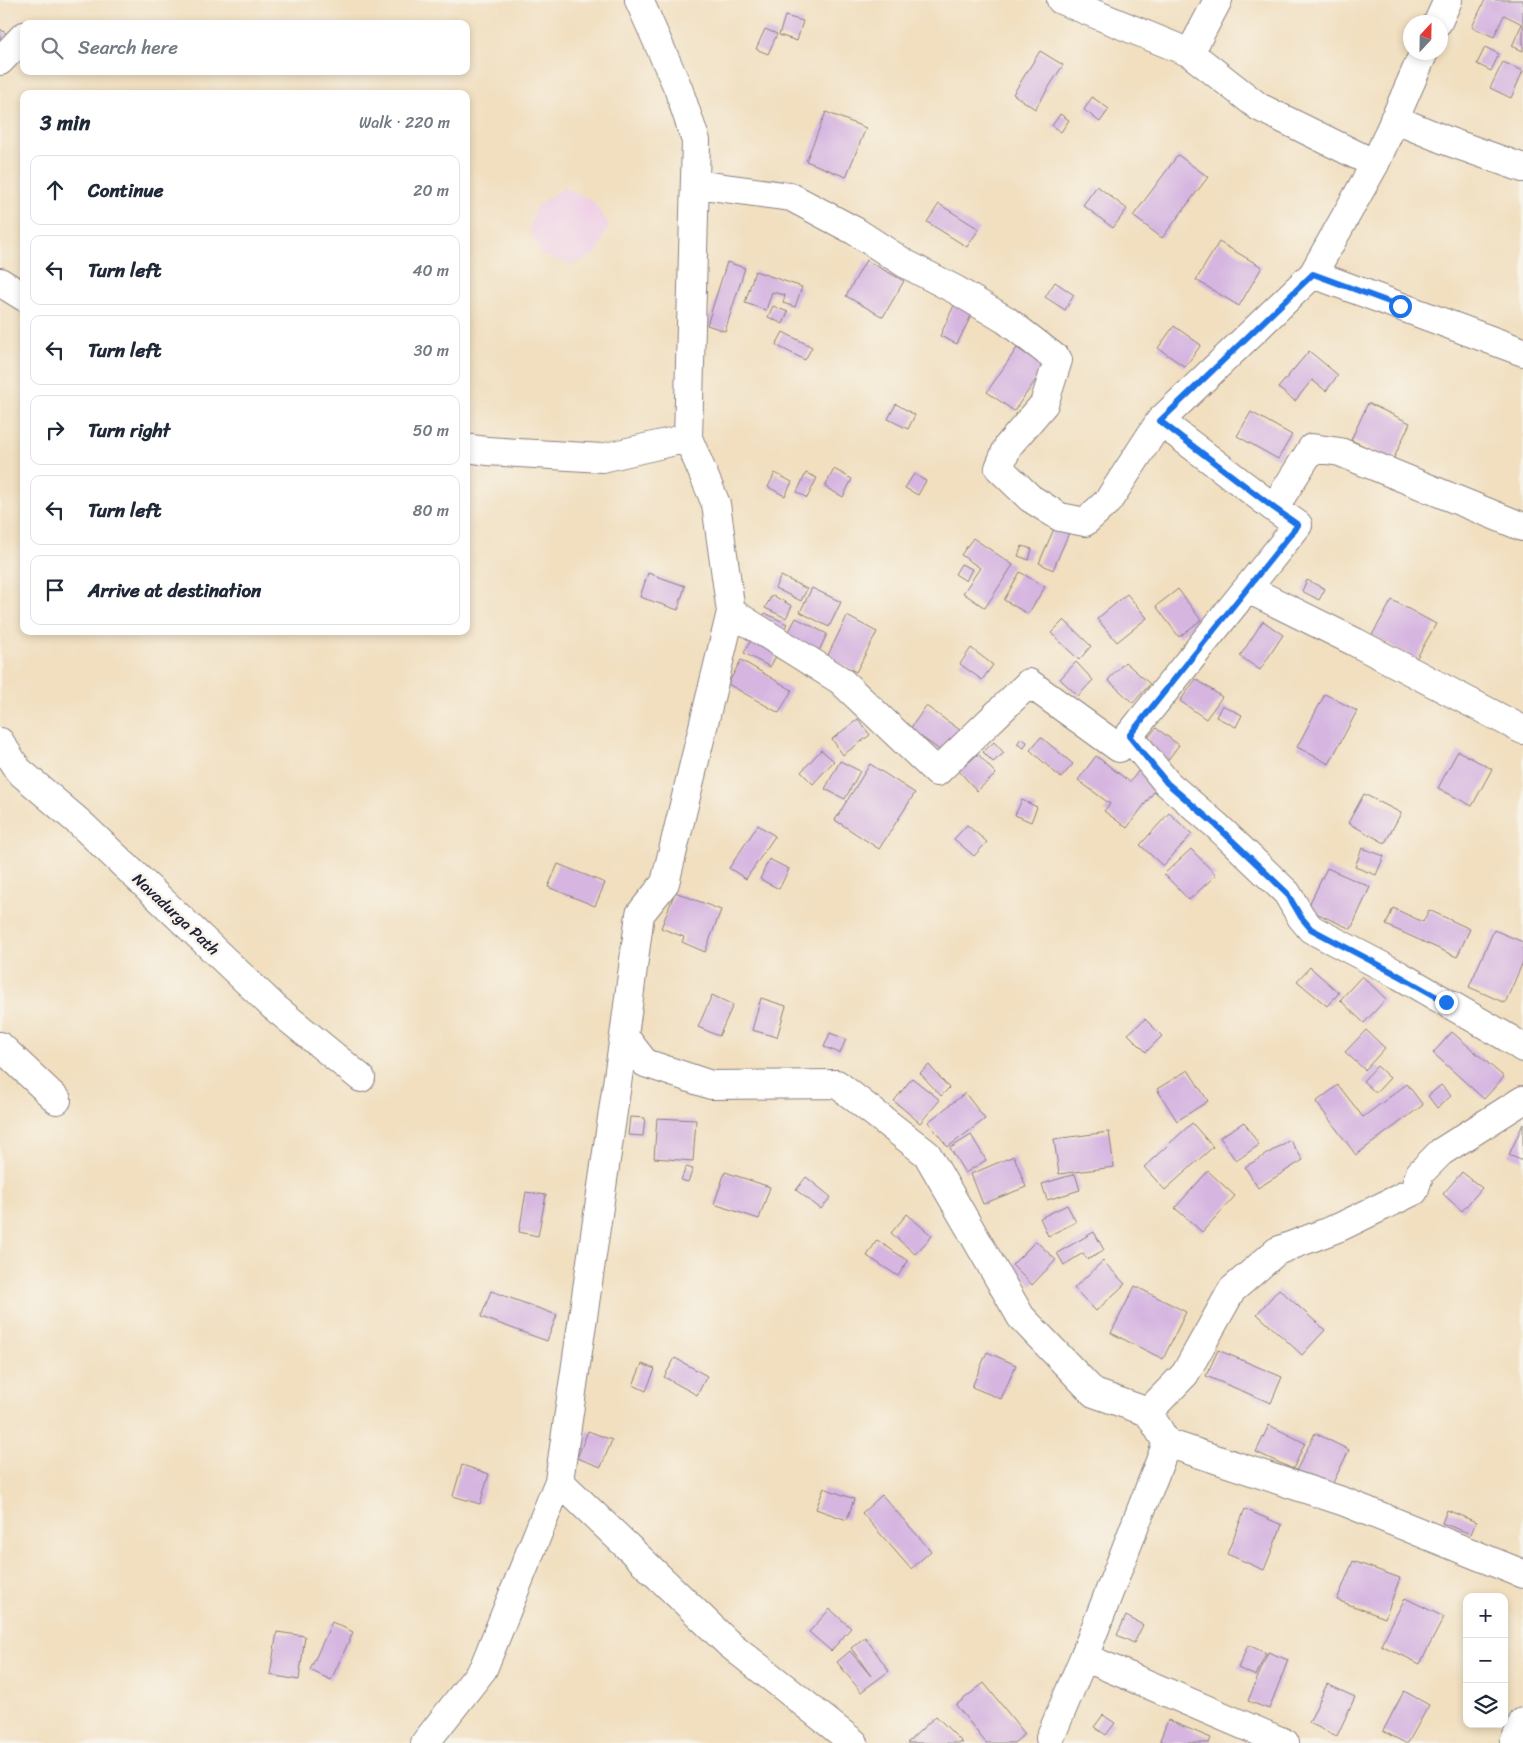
<!DOCTYPE html>
<meta charset="utf-8">
<style>
body{margin:0;font-family:Sriracha,sans-serif;background:#f2f2f3;color:#1f2937}
.controls{position:absolute;right:15px;bottom:15px;display:grid;overflow:hidden;border-radius:10px;box-shadow:0 2px 8px #0003}
.controls button{width:45px;height:45px;display:grid;place-items:center;padding:0;border:0;border-bottom:1px solid #e0e1e3;background:#fff;color:#1f2937;font:25px sans-serif}
.compass{position:absolute;left:1403px;top:15px;width:45px;height:45px;border-radius:50%;background:#fff;box-shadow:0 2px 8px #0003;rotate:22deg}
.stop{position:absolute;width:15px;height:15px;margin:-11px;border:4px solid #1a73e8;border-radius:50%;background:#fff}
.stop.end{background:#1a73e8;border-color:#fff;box-shadow:0 1px 5px #0008}
.list{margin:0;padding:0;list-style:none}
h2{display:flex;justify-content:space-between;align-items:center;height:65px;margin:0;padding:0 20px;font-size:21px}
h2 small{font-size:16px;font-weight:400;color:#747a83}
.list li{display:grid;grid-template-columns:32px 1fr auto;gap:15px;align-items:center;box-sizing:border-box;height:70px;margin:0 10px 10px;padding:0 10px;border:1px solid #e0e1e3;border-radius:10px}
.list b{display:block;font-size:19px;white-space:nowrap}
.list em{font-size:16px;font-style:normal;color:#747a83}
.icon{flex:none;width:28px;height:28px;fill:none;stroke:currentColor;stroke-width:2;stroke-linecap:round;stroke-linejoin:round}
.map{position:relative;flex:none;width:1523px;height:1743px;overflow:hidden}
.search{position:absolute;background:#fff;box-shadow:0 2px 8px #0003;left:20px;top:20px;width:450px;height:55px;display:flex;align-items:center;gap:12px;box-sizing:border-box;padding:0 18px;border-radius:10px;color:#747a83;font-size:19px}
.panel{position:absolute;background:#fff;box-shadow:0 2px 8px #0003;left:20px;top:90px;width:450px;height:545px;border-radius:10px}
.map>svg:first-child{display:block}
.built{fill:#efd0e6}
.building{fill:#d6b5e1}
.lines{fill:none;stroke-linecap:round;stroke-linejoin:round}
.minor-casing{stroke:#8a807e;stroke-width:30}
.minor{stroke:#fff;stroke-width:28}
.route{stroke:#1a73e8;stroke-width:6}
.labels{text-anchor:middle;dominant-baseline:central;stroke-width:5;stroke-linejoin:round;paint-order:stroke}
.street-label{font-size:16px;fill:#22223b;stroke:#f7f3e8}
</style>
<div class="map">
<svg width="1523" height="1743" viewBox="0 0 1523 1743">
<rect width="100%" height="100%" fill="#f7f3e8"/>
<filter id="ink" filterUnits="userSpaceOnUse"><feTurbulence type="fractalNoise" baseFrequency=".02" numOctaves="2"/><feDisplacementMap in="SourceGraphic" scale="10" xChannelSelector="R" yChannelSelector="G"/><feConvolveMatrix kernelMatrix="1 2 1 2 8 2 1 2 1" color-interpolation-filters="sRGB"/></filter>
<filter id="wash" filterUnits="userSpaceOnUse"><feTurbulence type="fractalNoise" baseFrequency=".0096" numOctaves="4" result="noise"/><feDisplacementMap in="SourceGraphic" scale="20" xChannelSelector="R" yChannelSelector="G"/><feGaussianBlur stdDeviation="1.12" result="paint"/><feColorMatrix in="noise" values="0 0 0 0 0 0 0 0 0 0 0 0 0 0 0 0 0 1.4 0 .05"/><feComposite in="paint" operator="in"/></filter>
<g filter="url(#wash)">
<rect width="100%" height="100%" fill="#f1dfc0"/>
<path class="built" d="M564 188 591 200 609 224 597 253 573 265 541 255 529 229 537 205Z"/>
<g id="blocks">
<path class="building" d="M1485 0H1523V51L1512 46 1522 24 1504 15 1494 37 1472 27Z
M785 16 803 21 797 41 779 35Z
M0 29 10 36 0 51Z
M765 29 777 34 768 54 756 49Z
M1485 47 1499 54 1491 71 1477 64Z
M1040 51 1063 65 1035 109 1013 94Z
M1503 62 1523 71 1511 98 1490 88Z
M1092 97 1109 109 1100 122 1084 110Z
M826 112 866 128 846 177 806 161Z
M1060 114 1069 120 1061 132 1052 126Z
M1178 155 1208 177 1162 238 1133 216Z
M1097 186 1127 209 1113 228 1083 205Z
M939 204 979 229 967 247 927 222Z
M1219 242 1262 267 1239 306 1196 280Z
M866 260 904 281 883 317 846 296Z
M727 262 745 268 725 331 707 325Z
M755 271 802 287 795 307 783 303 785 295 772 292 766 310 745 303Z
M1055 282 1074 295 1065 310 1045 297Z
M955 303 973 312 957 344 940 336Z
M773 306 788 312 783 324 768 317Z
M1174 326 1201 345 1185 367 1158 348Z
M783 332 812 347 805 360 776 345Z
M1017 348 1045 367 1014 411 987 392Z
M1309 351 1338 375 1326 391 1312 380 1295 401 1278 388Z
M1368 403 1410 423 1393 460 1351 440Z
M896 404 915 415 908 429 888 419Z
M1251 412 1292 435 1278 459 1237 436Z
M834 469 852 479 843 497 825 487Z
M775 473 792 482 785 496 768 487Z
M806 473 817 478 807 498 797 492Z
M914 474 926 481 918 495 905 488Z
M1057 522 1071 528 1053 570 1039 563Z
M973 538 1013 565 985 608 963 593 980 568 961 555Z
M1022 546 1032 549 1029 560 1018 556Z
M961 564 972 569 966 581 955 574Z
M1020 572 1045 587 1028 614 1004 600Z
M648 573 685 586 678 610 640 597Z
M781 576 807 589 801 601 775 588Z
M1307 580 1325 589 1319 600 1302 591Z
M812 588 841 602 829 627 800 612Z
M1178 589 1201 620 1179 637 1156 606Z
M1127 594 1147 618 1117 642 1097 619Z
M772 595 792 606 786 618 765 608Z
M1392 600 1436 624 1416 659 1372 635Z
M765 613 787 624 782 633 760 622Z
M847 616 877 632 856 672 827 657Z
M796 618 827 634 817 655 785 639Z
M1064 620 1091 646 1079 660 1051 633Z
M1263 621 1283 635 1260 670 1240 656Z
M751 640 778 653 770 667 744 653Z
M971 648 993 665 982 680 960 664Z
M741 660 792 690 779 713 728 684Z
M1076 662 1093 680 1078 696 1060 679Z
M1125 662 1150 684 1133 703 1108 680Z
M1196 679 1222 697 1206 719 1180 701Z
M1325 694 1357 711 1329 764 1297 747Z
M1222 705 1242 715 1236 727 1216 717Z
M926 706 960 730 944 753 910 729Z
M858 719 870 735 843 755 832 739Z
M1156 728 1179 745 1167 761 1144 743Z
M1041 737 1073 764 1061 778 1030 750Z
M1021 738 1027 742 1024 748 1017 744Z
M994 742 1004 753 993 762 983 752Z
M821 750 834 761 813 784 801 772Z
M1458 751 1492 769 1472 806 1438 788Z
M978 754 996 774 977 791 959 771Z
M1096 756 1130 782 1142 766 1162 781 1127 828 1104 811 1110 804 1078 780Z
M840 761 860 771 845 799 825 789Z
M870 764 915 793 879 849 835 820Z
M1364 794 1401 813 1385 843 1348 823Z
M1022 800 1037 807 1031 822 1015 815Z
M1169 813 1192 834 1163 866 1140 845Z
M758 825 775 836 746 879 729 868Z
M967 825 987 842 974 856 954 839Z
M1362 848 1384 856 1376 875 1355 867Z
M1191 849 1216 875 1189 900 1164 874Z
M769 859 789 869 779 889 760 879Z
M558 864 605 883 595 906 548 887Z
M1327 868 1370 887 1351 929 1307 909Z
M675 892 721 910 705 952 682 942 684 937 661 928Z
M1393 908 1423 922 1429 910 1470 929 1457 957 1386 925Z
M1494 930 1523 942V962L1505 1003 1469 987Z
M1310 967 1339 993 1327 1006 1297 981Z
M1362 976 1386 999 1364 1023 1340 1000Z
M712 995 733 1005 719 1036 698 1027Z
M761 998 786 1006 777 1037 752 1030Z
M1145 1019 1162 1036 1146 1052 1128 1034Z
M1366 1030 1385 1048 1365 1070 1345 1052Z
M1452 1032 1504 1077 1484 1099 1433 1053Z
M830 1033 846 1039 840 1053 824 1047Z
M929 1065 949 1088 941 1096 920 1073Z
M1377 1066 1390 1078 1376 1093 1363 1081Z
M1188 1070 1208 1101 1177 1121 1157 1089Z
M912 1078 940 1100 920 1123 894 1101Z
M1407 1084 1423 1105 1356 1155 1316 1102 1338 1085 1363 1117Z
M1441 1085 1451 1096 1437 1108 1428 1096Z
M965 1093 985 1119 948 1147 928 1122Z
M630 1117 645 1118 643 1136 628 1135Z
M657 1118 696 1120 693 1161 654 1158Z
M1244 1122 1259 1145 1236 1161 1220 1137Z
M1192 1123 1213 1147 1165 1190 1144 1167Z
M1523 1124V1161L1509 1155Z
M1109 1132 1114 1167 1059 1174 1054 1139Z
M971 1135 986 1160 965 1173 950 1148Z
M1290 1140 1303 1160 1258 1188 1245 1167Z
M1014 1156 1026 1187 983 1204 971 1174Z
M686 1167 693 1169 688 1182 681 1180Z
M1208 1171 1235 1196 1202 1232 1175 1208Z
M725 1172 770 1187 759 1219 714 1204Z
M1462 1172 1482 1188 1462 1211 1443 1194Z
M1075 1174 1080 1190 1047 1200 1042 1184Z
M806 1177 831 1197 821 1209 796 1190Z
M526 1192 546 1195 538 1236 519 1232Z
M1067 1205 1076 1222 1048 1236 1040 1218Z
M907 1214 932 1236 915 1254 891 1233Z
M1094 1232 1104 1250 1087 1259 1083 1253 1064 1265 1057 1253Z
M877 1240 908 1261 898 1276 867 1256Z
M1036 1241 1056 1260 1032 1285 1012 1265Z
M1103 1261 1125 1284 1096 1311 1074 1288Z
M1135 1286 1186 1312 1163 1359 1111 1333Z
M1279 1289 1325 1330 1302 1355 1257 1314Z
M491 1291 557 1315 547 1341 481 1317Z
M1218 1350 1282 1377 1271 1403 1206 1376Z
M987 1352 1016 1365 1001 1399 972 1387Z
M675 1358 707 1376 697 1395 664 1377Z
M642 1364 655 1369 646 1391 633 1385Z
M1269 1425 1305 1443 1293 1469 1256 1452Z
M588 1431 612 1440 601 1467 577 1458Z
M1315 1433 1349 1450 1327 1495 1293 1477Z
M462 1465 489 1474 480 1504 453 1496Z
M824 1488 854 1499 847 1520 816 1509Z
M882 1495 931 1551 911 1569 862 1513Z
M1245 1509 1282 1525 1264 1570 1227 1554Z
M1447 1510 1476 1522 1471 1534 1442 1523Z
M1353 1561 1400 1578 1385 1618 1337 1600Z
M1405 1598 1444 1617 1420 1664 1381 1645Z
M830 1609 851 1628 831 1651 809 1632Z
M1126 1616 1143 1625 1134 1643 1117 1635Z
M332 1622 353 1632 331 1680 310 1670Z
M277 1632 305 1636 299 1680 270 1675Z
M865 1637 889 1671 861 1692 837 1662 850 1651 871 1676 851 1648Z
M1248 1645 1266 1653 1256 1676 1238 1668Z
M1268 1652 1288 1660 1269 1709 1248 1701Z
M984 1683 1025 1734 1014 1743H986L956 1705Z
M1327 1684 1355 1697 1337 1736 1309 1723Z
M1404 1691 1429 1705 1408 1743H1405L1383 1731Z
M1103 1715 1115 1723 1106 1735 1094 1727Z
M936 1716 963 1743H907Z
M1168 1720 1211 1738 1209 1743H1167L1160 1740Z"/>
</g>
</g>
<g filter="url(#ink)">
<use href="#blocks" fill-opacity="0" stroke="#8a807e" stroke-width="1"/>
<g class="lines">
<g class="minor-casing">
<path id="minor" d="M639 0 678 88 696 141 688 438
M1061 0 1190 53 1218 0
M1438 22 1448 0
M1190 53 1259 107 1375 164
M0 61 24 36
M1394 119 1450 142 1523 168
M695 184 791 197 855 231 906 264 956 290 1006 320 1058 360 1044 404 1008 446 999 468 1030 498 1060 517 1085 522 1108 501 1160 421 1313 274 1375 164 1424 52
M1313 274 1523 352
M0 282 24 297
M466 448 487 451 602 458 688 438 716 504 731 612 665 883 640 914 624 1036 645 1063 711 1085 837 1084 927 1154 1021 1317 1094 1393 1148 1412 1185 1374 1232 1290 1277 1251 1340 1227 1414 1191 1420 1173 1441 1152 1523 1100
M1274 508 1312 448 1340 452 1523 527
M1248 589 1355 642 1523 730
M731 612 840 680 937 772 1029 683 1119 748 1298 525 1274 508 1160 421
M1129 736 1167 783 1217 826 1287 893 1301 917 1311 929 1399 975 1508 1038 1523 1048
M0 742 18 770 81 824 274 1007 361 1078
M0 1046 57 1100
M1148 1412 1167 1443 1345 1502 1523 1574
M559 1481 728 1643 854 1743
M1084 1657 1167 1443
M1050 1738 1084 1657 1285 1743
M425 1743 483 1669 559 1481 624 1036
M1514 1743 1523 1722"/>
</g>
<use href="#minor" class="minor"/>
</g>
</g>
<g class="lines" filter="url(#ink)">
<path class="route" d="M1400 306 1313 274 1160 421 1274 508 1298 525 1129 736 1167 783 1217 826 1287 893 1301 917 1311 929 1398 975 1446 1002"/>
</g>
<g class="labels">
<g class="street-label">
<text transform="translate(176 914) rotate(43)">Navadurga Path</text>
</g>
</g>
</svg>
<div class="controls">
<button>+</button>
<button>−</button>
<button><svg class="icon" aria-label="layers" viewBox="0 0 24 24"><path d="M12 4l9 5-9 5-9-5zM3 14l9 5 9-5"/></svg></button>
</div>
<svg class="compass" viewBox="-18 -18 36 36"><path d="M0-13l5 13h-10z" fill="#e53935"/><path d="M0 13l5-13h-10z" fill="#747a83"/></svg>
<div class="stop" style="left:1400px;top:306px"></div>
<div class="stop end" style="left:1446px;top:1002px"></div>
<div class="search"><svg class="icon" aria-label="search" viewBox="0 0 24 24"><circle cx="10" cy="10" r="6"/><path d="M15 15l6 6"/></svg>Search here</div>
<section class="panel">
<h2>3 min<small>Walk · 220 m</small></h2>
<ul class="list">
<li><svg class="icon" aria-label="ahead" viewBox="0 0 24 24"><path d="M12 20V5M6 11l6-6 6 6"/></svg><div><b>Continue</b></div><em>20 m</em></li>
<li><svg class="icon" aria-label="left" viewBox="0 0 24 24"><path d="M17 20v-9H6M10 6l-5 5 5 5"/></svg><div><b>Turn left</b></div><em>40 m</em></li>
<li><svg class="icon" aria-label="left" viewBox="0 0 24 24"><path d="M17 20v-9H6M10 6l-5 5 5 5"/></svg><div><b>Turn left</b></div><em>30 m</em></li>
<li><svg class="icon" aria-label="right" viewBox="0 0 24 24"><path d="M7 20v-9h11M14 6l5 5-5 5"/></svg><div><b>Turn right</b></div><em>50 m</em></li>
<li><svg class="icon" aria-label="left" viewBox="0 0 24 24"><path d="M17 20v-9H6M10 6l-5 5 5 5"/></svg><div><b>Turn left</b></div><em>80 m</em></li>
<li><svg class="icon" aria-label="arrive" viewBox="0 0 24 24"><path d="M6 21V4h12l-3 4 3 4H6"/></svg><div><b>Arrive at destination</b></div></li>
</ul>
</section>
</div>
